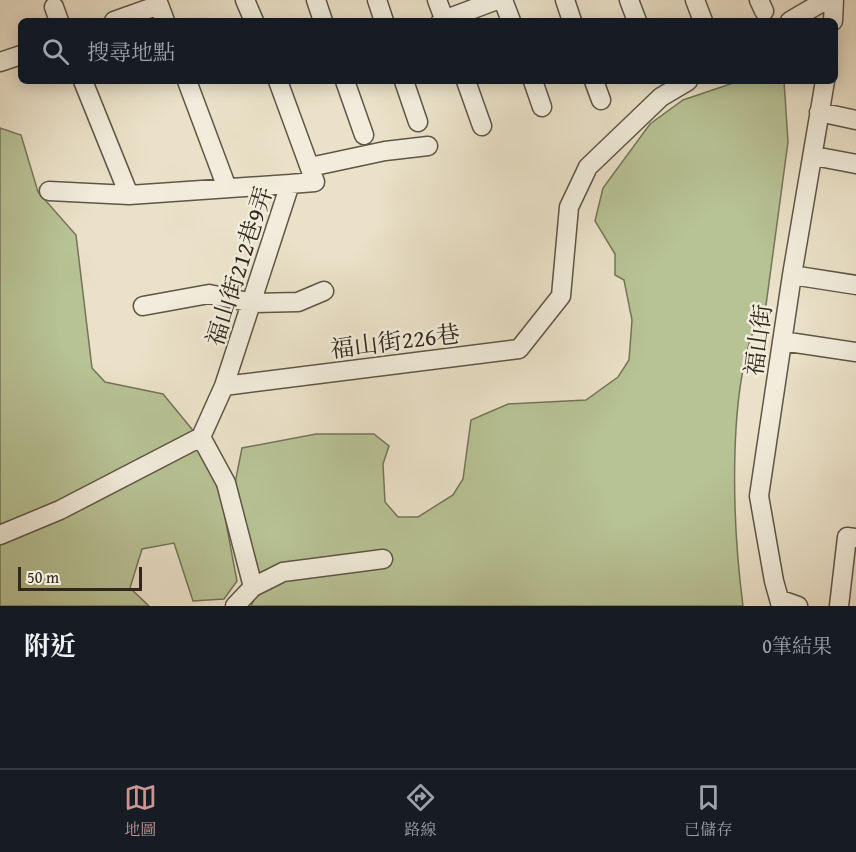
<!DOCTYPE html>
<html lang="zh-TW">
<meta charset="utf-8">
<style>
body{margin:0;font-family:"Gentium Book Plus","Noto Serif TC",serif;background:#242831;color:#f1f3f6}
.scale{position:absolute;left:18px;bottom:15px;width:124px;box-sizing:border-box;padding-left:6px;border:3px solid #31281b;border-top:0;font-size:16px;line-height:21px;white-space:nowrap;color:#31281b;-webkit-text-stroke:4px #f1ecdb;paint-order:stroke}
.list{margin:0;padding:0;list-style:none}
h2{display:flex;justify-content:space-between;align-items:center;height:78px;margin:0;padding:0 24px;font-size:26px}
h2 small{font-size:20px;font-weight:400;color:#9ea1a6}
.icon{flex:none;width:33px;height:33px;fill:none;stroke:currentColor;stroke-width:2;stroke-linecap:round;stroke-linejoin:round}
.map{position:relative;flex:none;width:856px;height:606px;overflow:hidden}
.search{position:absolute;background:#171b24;box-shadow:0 3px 15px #0003;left:18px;right:18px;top:18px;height:66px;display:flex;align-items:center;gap:15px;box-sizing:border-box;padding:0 21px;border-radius:9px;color:#9ea1a6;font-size:22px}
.sheet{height:162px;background:#171b24}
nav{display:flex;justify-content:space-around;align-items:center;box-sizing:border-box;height:84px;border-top:2px solid #363941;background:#171b24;font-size:16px;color:#9ea1a6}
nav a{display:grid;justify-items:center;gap:3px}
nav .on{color:#c59692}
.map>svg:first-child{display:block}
.green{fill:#b7c295;stroke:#747558;stroke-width:1.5}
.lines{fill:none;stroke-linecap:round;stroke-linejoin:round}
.minor-casing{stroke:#5f5646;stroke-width:21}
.minor{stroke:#f1ecdb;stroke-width:18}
.labels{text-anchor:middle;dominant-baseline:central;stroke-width:5;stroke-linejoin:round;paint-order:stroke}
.street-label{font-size:24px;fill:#31281b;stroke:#f1ecdb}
</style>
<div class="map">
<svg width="856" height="606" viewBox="0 0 856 606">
<rect width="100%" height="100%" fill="#eae1c8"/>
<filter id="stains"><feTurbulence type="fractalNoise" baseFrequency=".00333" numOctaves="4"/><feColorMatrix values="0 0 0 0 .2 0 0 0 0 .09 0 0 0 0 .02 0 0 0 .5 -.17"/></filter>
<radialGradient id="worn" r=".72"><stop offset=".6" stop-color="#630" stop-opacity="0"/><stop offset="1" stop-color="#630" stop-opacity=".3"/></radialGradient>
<path class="green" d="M739 81H784L788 142 766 305C724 370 733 529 743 606H251L260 587 235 483 242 448 316 434H374L389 446 383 464 385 502 398 517H418L453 495 463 479 471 420 508 404 586 400 618 377 629 360 632 320 624 280 615 275V254L595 221 603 188 650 124 683 100Z
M0 128 21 135 38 192 76 235 92 368 105 382 163 394 200 439 217 475 237 581 224 599 193 601 174 543 142 549 130 588 149 606H0Z"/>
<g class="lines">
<g class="minor-casing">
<path id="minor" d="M245 0 254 21
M316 0 323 21
M377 0 384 21
M437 0 445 21
M503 0 511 21
M565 0 572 21
M629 0 637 21
M695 0 703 21
M759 0 764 11
M54 7 59 21
M114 21 159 5 165 21
M441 21 497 0
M790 21 826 0
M833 21 834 0
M0 62 21 55
M83 81 129 195
M187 81 227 188
M345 81 364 135
M404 81 418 122
M466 81 482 126
M533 81 542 107
M594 81 601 100
M819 112 856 120
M814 156 856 164
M310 167 385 151 428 146
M49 191 129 195 290 184
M792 275 856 285
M143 306 209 294 253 303 298 302 324 291
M782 341 856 352
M224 386 519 349 561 296 569 207 588 167 661 97 688 81
M201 437 226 483 253 587 235 606
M0 535 60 510 201 437 224 386 290 184 315 182 278 81
M253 587 283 572 383 559
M781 600 798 606
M781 606 774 581 759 496 792 275 825 81
M839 606 847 537 856 538"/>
</g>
<use href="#minor" class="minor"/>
</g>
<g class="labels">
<g class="street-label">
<text transform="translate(239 266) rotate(-72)">福山街212巷9弄</text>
<text transform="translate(758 340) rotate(-82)">福山街</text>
<text transform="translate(395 341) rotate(-7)">福山街226巷</text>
</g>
</g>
<rect width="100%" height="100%" filter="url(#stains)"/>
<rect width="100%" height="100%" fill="url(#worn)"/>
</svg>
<div class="scale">50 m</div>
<div class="search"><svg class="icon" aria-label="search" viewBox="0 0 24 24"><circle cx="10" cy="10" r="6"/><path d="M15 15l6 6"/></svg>搜尋地點</div>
</div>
<section class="sheet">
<h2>附近<small>0筆結果</small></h2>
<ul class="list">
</ul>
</section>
<nav>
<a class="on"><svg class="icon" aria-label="map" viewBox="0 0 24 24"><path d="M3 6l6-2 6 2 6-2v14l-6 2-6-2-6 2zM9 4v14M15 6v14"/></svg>地圖</a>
<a><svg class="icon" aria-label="directions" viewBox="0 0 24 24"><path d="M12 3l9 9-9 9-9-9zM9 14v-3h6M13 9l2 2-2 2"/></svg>路線</a>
<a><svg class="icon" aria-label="saved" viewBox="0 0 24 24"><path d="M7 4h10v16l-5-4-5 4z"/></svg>已儲存</a>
</nav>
